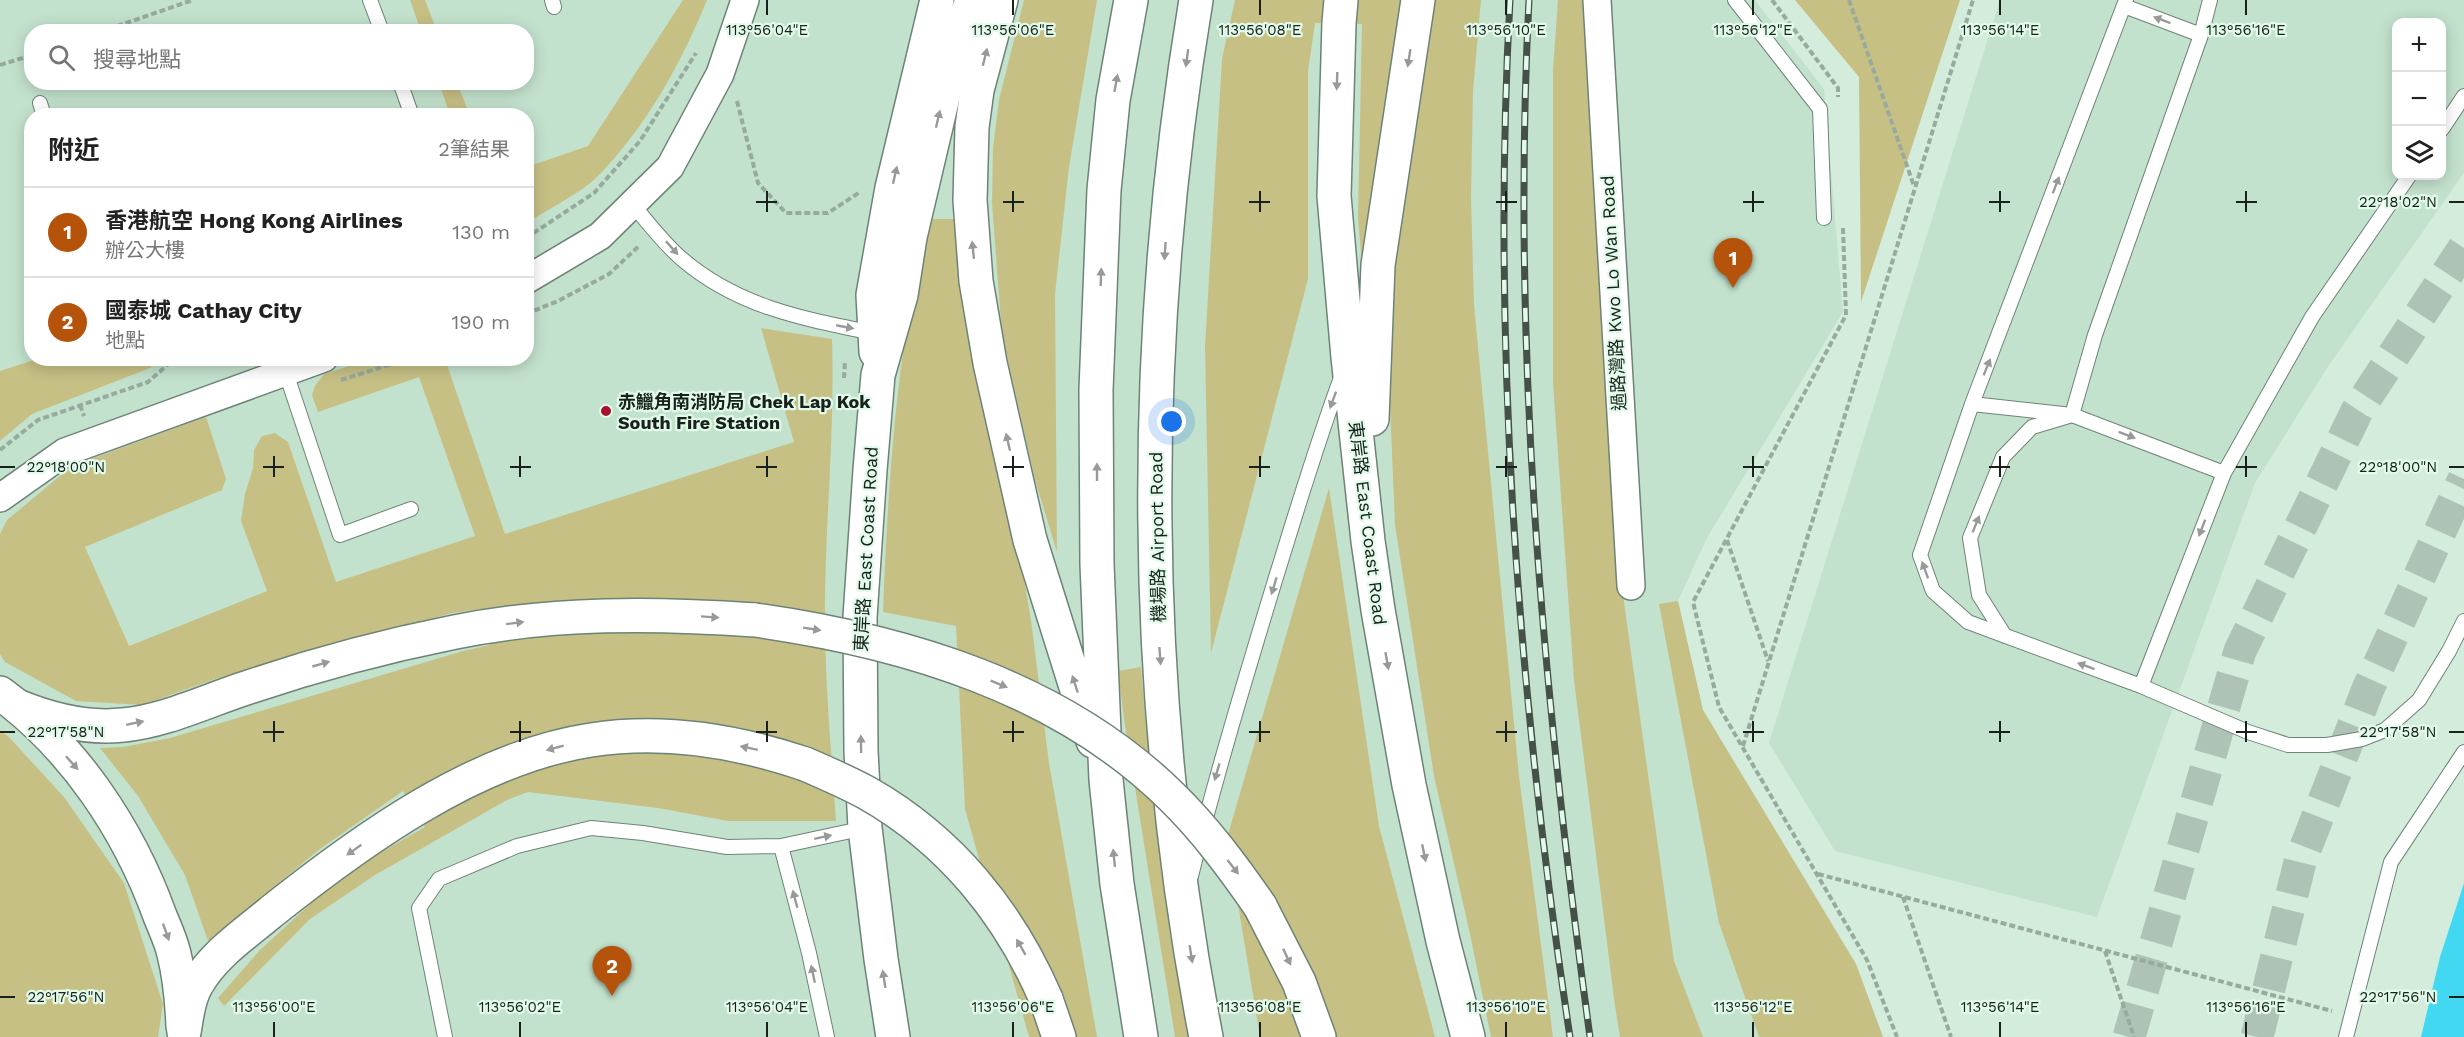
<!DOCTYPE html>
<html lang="zh-TW">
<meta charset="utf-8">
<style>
body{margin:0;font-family:"Work Sans","Noto Sans TC",sans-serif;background:#f6f6f6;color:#222}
.controls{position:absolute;right:18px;top:18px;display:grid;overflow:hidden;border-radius:12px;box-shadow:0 3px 15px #0003}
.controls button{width:54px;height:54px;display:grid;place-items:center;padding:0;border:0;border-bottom:2px solid #e0e0e0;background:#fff;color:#222;font:30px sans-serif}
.you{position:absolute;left:1172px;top:422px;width:21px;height:21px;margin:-15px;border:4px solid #fff;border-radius:50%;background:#1a73e8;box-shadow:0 0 0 9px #1a73e833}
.badge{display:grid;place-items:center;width:39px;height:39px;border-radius:50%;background:#b45309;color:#fff;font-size:20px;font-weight:700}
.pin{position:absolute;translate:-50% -50px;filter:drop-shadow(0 2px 3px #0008)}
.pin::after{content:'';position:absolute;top:32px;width:21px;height:18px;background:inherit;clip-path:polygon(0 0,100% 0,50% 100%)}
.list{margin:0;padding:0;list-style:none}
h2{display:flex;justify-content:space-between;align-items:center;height:78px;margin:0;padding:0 24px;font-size:26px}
h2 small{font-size:20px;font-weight:400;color:#767676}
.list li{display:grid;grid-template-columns:39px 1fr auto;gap:18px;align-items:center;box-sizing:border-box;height:90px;padding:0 24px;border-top:2px solid #e0e0e0}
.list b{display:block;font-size:22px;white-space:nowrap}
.list p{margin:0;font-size:20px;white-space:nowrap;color:#767676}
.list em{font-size:20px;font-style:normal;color:#767676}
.icon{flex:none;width:33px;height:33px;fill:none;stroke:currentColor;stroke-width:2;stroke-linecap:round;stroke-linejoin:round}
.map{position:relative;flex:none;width:2464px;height:1037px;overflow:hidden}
.search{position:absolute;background:#fff;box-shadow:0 3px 15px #0003;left:24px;top:24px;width:510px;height:66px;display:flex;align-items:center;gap:15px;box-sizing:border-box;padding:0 21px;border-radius:24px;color:#767676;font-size:22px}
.panel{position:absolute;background:#fff;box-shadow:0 3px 15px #0003;left:24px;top:108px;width:510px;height:258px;border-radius:24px}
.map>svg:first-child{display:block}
.built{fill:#c3e2cd;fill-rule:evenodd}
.green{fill:#c7c085}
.water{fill:#42d8f2}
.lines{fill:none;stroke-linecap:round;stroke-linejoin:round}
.highway-tunnel{stroke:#aec3b5;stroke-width:33;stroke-dasharray:33 16;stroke-linecap:butt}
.lane-casing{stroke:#6d8375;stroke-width:16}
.street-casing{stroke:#6d8375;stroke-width:30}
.secondary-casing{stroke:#6d8375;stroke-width:36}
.primary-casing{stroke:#6d8375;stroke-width:36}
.highway-casing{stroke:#6d8375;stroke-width:36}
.path{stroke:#97aa9d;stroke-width:4;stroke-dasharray:6 3;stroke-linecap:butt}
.lane{stroke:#fff;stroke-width:14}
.street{stroke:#fff;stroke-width:27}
.secondary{stroke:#fff;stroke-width:33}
.primary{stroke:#fff;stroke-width:33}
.highway{stroke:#fff;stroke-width:33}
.rail-casing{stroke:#445048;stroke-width:7}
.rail{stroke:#e1fae9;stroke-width:4.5;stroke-dasharray:14;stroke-linecap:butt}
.highway-bridge-casing{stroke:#6d8375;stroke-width:36;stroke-linecap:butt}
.highway-bridge{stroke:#fff;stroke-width:33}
.oneway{fill:#979b98}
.ticks{fill:none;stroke:#18211b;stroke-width:2}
.poi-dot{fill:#a8102e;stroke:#e1fae9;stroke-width:2}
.labels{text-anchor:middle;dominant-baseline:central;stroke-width:4.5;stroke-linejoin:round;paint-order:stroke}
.street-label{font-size:18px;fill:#18211b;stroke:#e1fae9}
.poi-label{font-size:18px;font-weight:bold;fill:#18211b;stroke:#e1fae9;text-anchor:start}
.ticks-label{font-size:15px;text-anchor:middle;fill:#18211b;stroke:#e1fae9;stroke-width:4.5;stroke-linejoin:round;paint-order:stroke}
</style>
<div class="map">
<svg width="2464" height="1037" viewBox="0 0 2464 1037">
<rect width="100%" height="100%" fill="#d4ecdc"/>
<path class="built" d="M0 0H1755L1824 89 1843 312 1707 538 1678 601 1703 710 1856 964 1883 1037H0ZM32 32H526V82H32ZM32 116H526V358H32Z
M2000 0H2464V173L2329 365 2255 483 2097 917 1835 851 1769 743ZM2396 22H2442V176H2396Z"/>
<path class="green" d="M410 0H425L437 31H421Z
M683 0H707C681 64 645 129 596 178 582 192 545 211 527 223V167L588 146Z
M1024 0H1097L1069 167 1055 294 1057 552 1035 480 1002 335 992 203 993 148 999 100Z
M1235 0H1414L1362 265 1358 218 1362 24 1315 23 1308 71V279L1211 653 1205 346 1222 59Z
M1436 0H1481L1473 91 1471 198 1474 305 1519 776 1553 1037H1491L1470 934 1434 776 1395 525 1387 333 1398 184Z
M1558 0H1592L1614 530 1674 961 1703 1037H1620L1615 1006 1574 680 1553 383V69Z
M1795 0H1960L1861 302 1859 77Z
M439 83H457L470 115H450Z
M927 219H963L1031 620 1049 763 1097 1037H1029L965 809 956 626 883 612C888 480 897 348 927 219Z
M761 328 832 339C835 426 826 512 825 598 824 672 831 747 836 821H728L658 808 528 792 507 800 375 875 310 919 224 1006 218 998 260 950 343 874 425 827 403 791 320 849 208 941 185 875 138 796 100 748 123 747 170 738 463 651 490 645 484 609 452 613 218 678 142 705 76 701 5 662 0 654V534L7 520 72 466 206 417 226 479 222 490 85 547 129 646 267 591 241 521 245 494 253 468 254 450 262 436 275 433 288 442 336 582 475 536 419 377 318 412 312 395 315 386 324 374 372 359H445L505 534 794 442Z
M37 359V358L160 359 150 368 32 414 0 441V371Z
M1329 488 1379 826 1435 1037H1260L1227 838Z
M1678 601 1703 710 1856 964 1883 1037H1759L1719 923 1659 604Z
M1141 667C1150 791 1171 915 1193 1037H1175L1124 719 1118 671Z
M0 731 8 736 64 797 124 883 163 1004 158 1037H0Z"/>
<path class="water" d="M2464 883V1037H2421L2440 957Z"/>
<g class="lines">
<path class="highway-tunnel" d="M2129 1037 2240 651 2357 411 2464 248
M2257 1037 2300 862 2368 689 2464 479"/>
<g class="lane-casing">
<path id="lane" d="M370 0 382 32
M552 0 554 7
M1735 0 1820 109 1824 218
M2126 0 1972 404 1920 555 1933 591 1968 622 2141 686 2248 732 2288 745H2327L2362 739 2385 730 2419 700 2449 651 2464 621
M2124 6 2201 35
M400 82 412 116
M40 103 44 116
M2442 129 2464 96
M632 204C648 222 664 244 682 259 738 307 804 319 874 333
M286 373 340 535 411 509
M1972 404 2072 415 2224 473
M2072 415 2095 335 2201 35 2210 0
M2005 636 1979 595 1970 538 2003 457 2032 427 2072 415
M2141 686 2224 473 2312 317 2409 176
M781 846 809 953 827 1037
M1191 876C1215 779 1244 683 1273 587 1295 516 1316 445 1342 375
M445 1037 419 908 439 879 517 846 591 828 643 833 727 847 781 846 865 828
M2346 1037 2391 862 2464 752"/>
</g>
<g class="street-casing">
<path id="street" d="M1597 0 1631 586
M526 280 600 236 670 167 720 74 745 0
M0 498 65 452 324 358"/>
</g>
<g class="secondary-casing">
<path id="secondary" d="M0 693C74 747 129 830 160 916 165 928 171 941 174 954 180 978 182 1002 183 1026"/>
</g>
<g class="primary-casing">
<path id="primary" d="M1341 0 1339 23 1334 196 1348 357 1368 541 1378 610 1409 785 1443 941 1468 1037
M876 352 873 295 892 188 937 0
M1372 419 1378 265 1418 0
M893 1037 881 959 865 828 861 751 860 617 870 470 878 375 901 295 910 237 950 67 972 0"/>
</g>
<g class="highway-casing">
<path id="highway" d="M1001 0 977 90 972 127 970 200 976 281 990 363 1030 540 1093 741
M1131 0 1113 100 1104 190 1096 390 1097 564 1106 780 1117 884 1141 1037
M1196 0C1139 342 1140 696 1206 1037
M17 706C51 720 86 729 123 725 166 721 208 700 249 687 317 664 385 646 455 632 554 612 655 613 755 620
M1260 906 1299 982 1319 1037
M1046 999 1059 1037
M184 1032C187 1016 188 998 197 984 214 954 245 934 271 912 360 841 476 757 591 740 662 729 737 741 805 764"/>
</g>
<path class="path" d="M1772 0 1838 88V97
M1849 0 1914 186
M100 32 193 0
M0 65 32 55
M737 101 758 183 786 213H828L860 192
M1843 228 1846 315 1693 602 1719 707 1867 960 1897 1037
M526 238 594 193 640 141 696 53
M526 314 558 301 609 274 640 245
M844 378 845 361
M341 380 411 358
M80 405 84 416
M0 450 38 420 148 382 175 358
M1727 540 1768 661
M1743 746 1973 0
M1818 874 2332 1011
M1903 897 1951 1037
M2105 951 2134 1037"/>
<use href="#lane" class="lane"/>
<use href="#street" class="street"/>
<use href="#secondary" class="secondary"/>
<use href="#primary" class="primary"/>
<use href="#highway" class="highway"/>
<g class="rail-casing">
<path id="rail" d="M1510 0C1491 346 1518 695 1570 1037
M1529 0C1511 347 1543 693 1590 1037"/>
</g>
<use href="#rail" class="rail"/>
<g class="highway-bridge-casing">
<path id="highway-bridge" d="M755 620C904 641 1060 687 1171 796 1205 829 1233 867 1260 906
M805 764C826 773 847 782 867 793 950 840 1009 913 1046 999"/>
</g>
<use href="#highway-bridge" class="highway-bridge"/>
</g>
<defs><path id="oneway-solid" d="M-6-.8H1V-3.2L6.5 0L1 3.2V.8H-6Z" transform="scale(1.5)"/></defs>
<g class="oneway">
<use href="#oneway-solid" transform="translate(2162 20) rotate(-159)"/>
<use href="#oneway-solid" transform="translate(985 57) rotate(-76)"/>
<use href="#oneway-solid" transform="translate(1187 58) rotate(98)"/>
<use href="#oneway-solid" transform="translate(1409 58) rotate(99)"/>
<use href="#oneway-solid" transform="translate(1337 81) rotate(92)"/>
<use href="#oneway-solid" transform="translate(1116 83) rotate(-80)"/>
<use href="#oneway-solid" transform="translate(938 119) rotate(-77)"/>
<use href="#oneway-solid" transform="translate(895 175) rotate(-77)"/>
<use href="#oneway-solid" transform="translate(2056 185) rotate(-69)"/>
<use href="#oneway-solid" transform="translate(672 248) rotate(48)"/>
<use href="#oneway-solid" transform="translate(973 250) rotate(-96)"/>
<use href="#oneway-solid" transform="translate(1165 251) rotate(94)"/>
<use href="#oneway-solid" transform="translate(1101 277) rotate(-88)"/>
<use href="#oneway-solid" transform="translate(845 327) rotate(11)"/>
<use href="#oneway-solid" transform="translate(1987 367) rotate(-68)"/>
<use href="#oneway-solid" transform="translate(1333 400) rotate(110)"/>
<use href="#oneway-solid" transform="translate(2127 435) rotate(21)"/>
<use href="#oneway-solid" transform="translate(1008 442) rotate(-103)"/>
<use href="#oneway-solid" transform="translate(1097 472) rotate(-90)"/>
<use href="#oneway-solid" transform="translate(1976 524) rotate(-68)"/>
<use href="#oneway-solid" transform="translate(2202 528) rotate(111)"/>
<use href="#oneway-solid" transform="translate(1925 570) rotate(-110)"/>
<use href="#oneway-solid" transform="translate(1274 586) rotate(107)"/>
<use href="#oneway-solid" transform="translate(710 617) rotate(4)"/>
<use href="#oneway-solid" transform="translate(515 623) rotate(-7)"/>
<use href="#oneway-solid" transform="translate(812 629) rotate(9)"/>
<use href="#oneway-solid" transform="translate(1160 656) rotate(86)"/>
<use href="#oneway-solid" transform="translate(1387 661) rotate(80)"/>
<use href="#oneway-solid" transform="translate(321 664) rotate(-16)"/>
<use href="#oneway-solid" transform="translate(2086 666) rotate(-160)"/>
<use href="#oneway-solid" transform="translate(999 684) rotate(22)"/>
<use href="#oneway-solid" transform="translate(1075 684) rotate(-108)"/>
<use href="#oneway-solid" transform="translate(135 723) rotate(-12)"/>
<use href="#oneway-solid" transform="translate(861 744) rotate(-91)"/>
<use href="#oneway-solid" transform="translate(555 748) rotate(165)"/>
<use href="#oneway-solid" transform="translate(749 748) rotate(-168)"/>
<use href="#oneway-solid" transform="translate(72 763) rotate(48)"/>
<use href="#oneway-solid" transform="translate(1217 772) rotate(106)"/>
<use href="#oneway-solid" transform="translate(823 837) rotate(-12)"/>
<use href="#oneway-solid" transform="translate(354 850) rotate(145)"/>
<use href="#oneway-solid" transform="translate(1424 853) rotate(78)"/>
<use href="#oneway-solid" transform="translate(1114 858) rotate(-96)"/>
<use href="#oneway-solid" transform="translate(1233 867) rotate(52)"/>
<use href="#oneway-solid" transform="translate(795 899) rotate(-105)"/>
<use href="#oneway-solid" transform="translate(166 932) rotate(70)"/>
<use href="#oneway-solid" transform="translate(1021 947) rotate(-120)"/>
<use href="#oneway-solid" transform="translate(1191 954) rotate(81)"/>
<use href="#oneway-solid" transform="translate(1287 957) rotate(65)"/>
<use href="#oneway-solid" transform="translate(813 974) rotate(-102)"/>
<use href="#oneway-solid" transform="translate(884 979) rotate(-99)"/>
</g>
<path class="ticks" d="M767 0V15M1013 0V15M1260 0V15M1506 0V15M1753 0V15M2000 0V15M2246 0V15M767 191V212M1013 191V212M1260 191V212M1506 191V212M1753 191V212M2000 191V212M2246 191V212M756 202H777M1003 202H1024M1249 202H1270M1496 202H1517M1743 202H1764M1989 202H2010M2236 202H2257M2449 202H2464M274 456V477M520 456V477M767 456V477M1013 456V477M1260 456V477M1506 456V477M1753 456V477M2000 456V477M2246 456V477M0 467H15M263 467H284M510 467H531M756 467H777M1003 467H1024M1249 467H1270M1496 467H1517M1743 467H1764M1989 467H2010M2236 467H2257M2449 467H2464M274 721V742M520 721V742M767 721V742M1013 721V742M1260 721V742M1506 721V742M1753 721V742M2000 721V742M2246 721V742M0 732H15M263 732H284M510 732H531M756 732H777M1003 732H1024M1249 732H1270M1496 732H1517M1743 732H1764M1989 732H2010M2236 732H2257M2449 732H2464M0 997H15M2449 997H2464M274 1022V1037M520 1022V1037M767 1022V1037M1013 1022V1037M1260 1022V1037M1506 1022V1037M1753 1022V1037M2000 1022V1037M2246 1022V1037"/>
<circle class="poi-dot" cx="606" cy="411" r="6"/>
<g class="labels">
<g class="street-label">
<text transform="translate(1613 293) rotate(-93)">過路灣路 Kwo Lo Wan Road</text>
<text transform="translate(1368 523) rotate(83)">東岸路 East Coast Road</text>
<text transform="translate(1157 537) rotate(-91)">機場路 Airport Road</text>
<text transform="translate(866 549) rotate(-87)">東岸路 East Coast Road</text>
</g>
<g class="poi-label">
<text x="618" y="401">赤鱲角南消防局 Chek Lap Kok<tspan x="618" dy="21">South Fire Station</tspan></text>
</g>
</g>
<g class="ticks-label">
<text x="767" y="35">113°56'04"E</text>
<text x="1013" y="35">113°56'06"E</text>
<text x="1260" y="35">113°56'08"E</text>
<text x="1506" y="35">113°56'10"E</text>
<text x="1753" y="35">113°56'12"E</text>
<text x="2000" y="35">113°56'14"E</text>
<text x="2246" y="35">113°56'16"E</text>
<text x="2398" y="207">22°18'02"N</text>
<text x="66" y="472">22°18'00"N</text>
<text x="2398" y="472">22°18'00"N</text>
<text x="66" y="737">22°17'58"N</text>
<text x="2398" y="737">22°17'58"N</text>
<text x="66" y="1002">22°17'56"N</text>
<text x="2398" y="1002">22°17'56"N</text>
<text x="274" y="1012">113°56'00"E</text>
<text x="520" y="1012">113°56'02"E</text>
<text x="767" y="1012">113°56'04"E</text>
<text x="1013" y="1012">113°56'06"E</text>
<text x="1260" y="1012">113°56'08"E</text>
<text x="1506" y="1012">113°56'10"E</text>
<text x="1753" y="1012">113°56'12"E</text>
<text x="2000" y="1012">113°56'14"E</text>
<text x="2246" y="1012">113°56'16"E</text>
</g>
</svg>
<div class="controls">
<button>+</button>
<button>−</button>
<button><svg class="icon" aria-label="layers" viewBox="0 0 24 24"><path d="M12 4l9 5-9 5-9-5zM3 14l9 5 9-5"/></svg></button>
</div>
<div class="you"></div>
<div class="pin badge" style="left:1733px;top:288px">1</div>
<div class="pin badge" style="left:612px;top:996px">2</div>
<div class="search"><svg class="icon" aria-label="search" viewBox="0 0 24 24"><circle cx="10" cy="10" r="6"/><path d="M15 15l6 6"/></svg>搜尋地點</div>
<section class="panel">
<h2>附近<small>2筆結果</small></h2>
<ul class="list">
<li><span class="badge">1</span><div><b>香港航空 Hong Kong Airlines</b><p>辦公大樓</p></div><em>130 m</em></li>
<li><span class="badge">2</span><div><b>國泰城 Cathay City</b><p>地點</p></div><em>190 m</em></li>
</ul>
</section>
</div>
